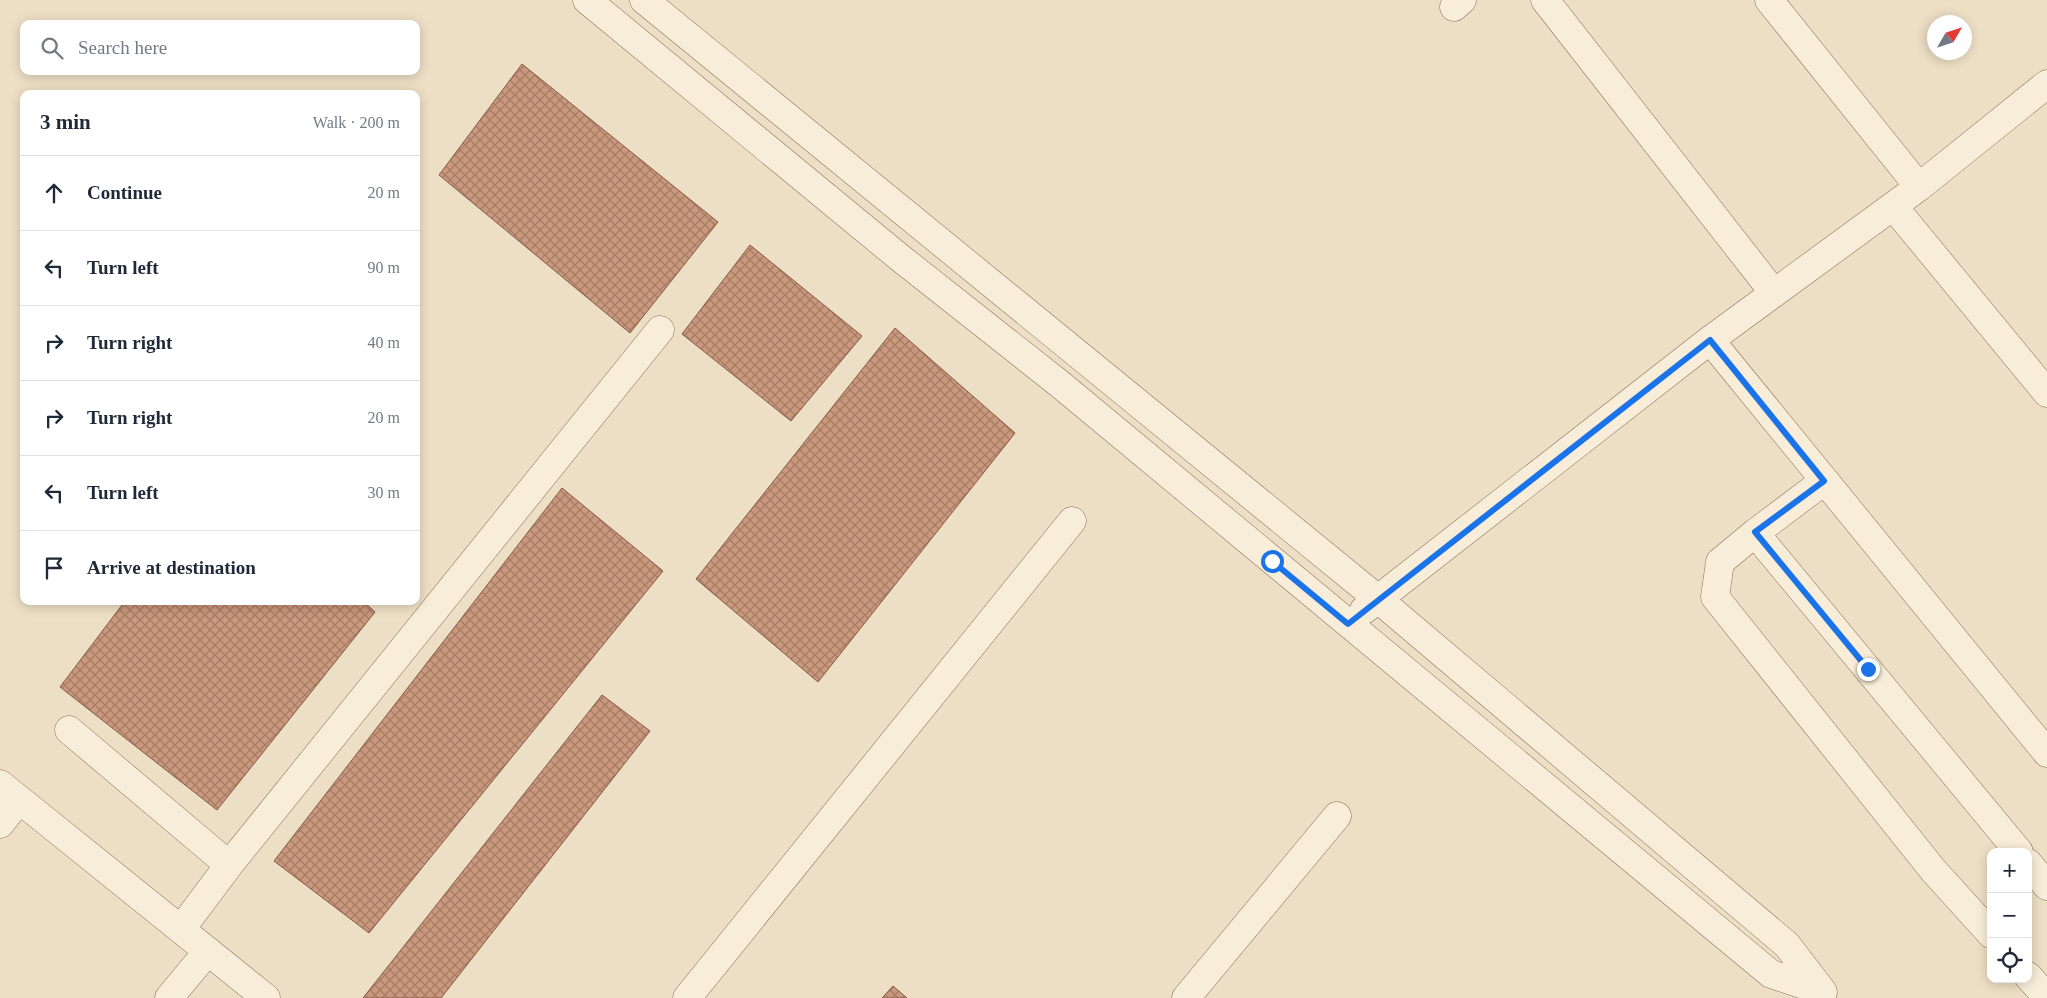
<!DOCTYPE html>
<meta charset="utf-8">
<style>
body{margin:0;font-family:"Times New Roman",serif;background:#f6f6f7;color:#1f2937}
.controls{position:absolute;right:15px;bottom:15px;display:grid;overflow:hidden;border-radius:10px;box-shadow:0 2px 12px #0003}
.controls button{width:45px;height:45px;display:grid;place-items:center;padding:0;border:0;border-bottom:1px solid #e0e1e3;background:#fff;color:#1f2937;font:25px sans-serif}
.compass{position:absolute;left:1927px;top:15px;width:45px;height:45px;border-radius:50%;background:#fff;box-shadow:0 2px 12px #0003;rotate:51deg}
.stop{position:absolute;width:15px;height:15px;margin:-11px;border:4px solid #1a73e8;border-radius:50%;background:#fff}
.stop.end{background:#1a73e8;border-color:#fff;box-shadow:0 1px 5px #0008}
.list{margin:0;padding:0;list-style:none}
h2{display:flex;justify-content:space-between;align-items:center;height:65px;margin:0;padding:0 20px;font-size:21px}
h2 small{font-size:16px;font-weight:400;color:#747a83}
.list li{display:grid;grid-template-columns:32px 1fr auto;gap:15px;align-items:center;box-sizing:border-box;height:75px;padding:0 20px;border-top:1px solid #e0e1e3}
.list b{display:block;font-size:19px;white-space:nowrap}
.list em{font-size:16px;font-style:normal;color:#747a83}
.icon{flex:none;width:28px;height:28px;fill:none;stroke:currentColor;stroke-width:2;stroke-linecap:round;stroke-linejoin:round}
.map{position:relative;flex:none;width:2047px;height:998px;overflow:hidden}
.search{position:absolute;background:#fff;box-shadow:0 2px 12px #0003;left:20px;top:20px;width:400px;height:55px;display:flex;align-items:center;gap:12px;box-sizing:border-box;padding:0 18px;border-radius:10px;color:#747a83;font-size:19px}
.panel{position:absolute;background:#fff;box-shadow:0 2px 12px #0003;left:20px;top:90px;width:400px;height:515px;border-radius:10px}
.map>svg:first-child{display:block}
.building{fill:url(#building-cross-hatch);stroke:#865942}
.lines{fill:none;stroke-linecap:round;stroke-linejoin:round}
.minor-casing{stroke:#87705b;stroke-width:29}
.minor{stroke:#f8edd8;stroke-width:28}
.route{stroke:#1a73e8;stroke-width:6}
</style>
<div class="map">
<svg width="2047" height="998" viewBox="0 0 2047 998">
<defs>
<pattern id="building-cross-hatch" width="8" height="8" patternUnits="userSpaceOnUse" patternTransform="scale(1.25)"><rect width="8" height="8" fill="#ca987c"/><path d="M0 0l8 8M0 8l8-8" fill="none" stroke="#a57c65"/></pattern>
</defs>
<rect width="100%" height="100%" fill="#eddfc5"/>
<path class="building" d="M522 64 718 222 630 333 439 175Z
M750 245 862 336 791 421 682 334Z
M895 328 1015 433 818 682 696 579Z
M562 488 663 571 369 933 274 861Z
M125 601H363L375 612 217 810 60 687Z
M602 695 650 731 441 998H363Z
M893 986 907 998H882Z"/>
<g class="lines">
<g class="minor-casing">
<path id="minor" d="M587 0 899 257 1061 385 1771 974 1819 990
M644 0 1378 599 1787 945 1823 992
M1545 0 1774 293
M1769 0 1919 187
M1454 7 1462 0
M1893 206 2047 393
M1710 340 2047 753
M1824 481 1755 533 1720 562 1715 597 1933 870 1991 934
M1755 533 2019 852
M1364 610 1710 340 1919 187 2047 84
M69 730 229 865
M0 784 266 998
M0 824 19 800
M2028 863 2047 886
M181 929 229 865 660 330
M2028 976 2047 997
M169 998 208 951
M687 998 1072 521
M1186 998 1337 816"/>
</g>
<use href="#minor" class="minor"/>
</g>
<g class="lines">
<path class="route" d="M1272 561 1348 624 1710 340 1824 481 1755 532 1868 669"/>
</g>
</svg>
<div class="controls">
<button>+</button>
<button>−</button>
<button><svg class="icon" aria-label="locate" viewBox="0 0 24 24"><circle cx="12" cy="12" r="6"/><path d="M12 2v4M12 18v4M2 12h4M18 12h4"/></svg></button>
</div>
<svg class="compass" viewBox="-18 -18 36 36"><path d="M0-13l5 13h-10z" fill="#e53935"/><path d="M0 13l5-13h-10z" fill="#747a83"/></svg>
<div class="stop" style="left:1272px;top:561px"></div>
<div class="stop end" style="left:1868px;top:669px"></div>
<div class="search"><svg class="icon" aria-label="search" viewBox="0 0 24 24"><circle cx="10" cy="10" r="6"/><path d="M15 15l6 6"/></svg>Search here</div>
<section class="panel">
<h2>3 min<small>Walk · 200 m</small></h2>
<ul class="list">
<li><svg class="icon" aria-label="ahead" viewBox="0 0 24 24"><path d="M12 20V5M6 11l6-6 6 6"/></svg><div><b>Continue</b></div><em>20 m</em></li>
<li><svg class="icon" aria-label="left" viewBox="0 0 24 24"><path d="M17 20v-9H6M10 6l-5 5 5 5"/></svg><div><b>Turn left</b></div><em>90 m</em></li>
<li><svg class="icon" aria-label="right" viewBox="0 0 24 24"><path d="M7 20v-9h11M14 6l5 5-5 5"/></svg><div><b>Turn right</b></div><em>40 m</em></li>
<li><svg class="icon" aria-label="right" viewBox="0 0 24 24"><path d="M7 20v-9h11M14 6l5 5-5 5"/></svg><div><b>Turn right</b></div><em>20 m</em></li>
<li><svg class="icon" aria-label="left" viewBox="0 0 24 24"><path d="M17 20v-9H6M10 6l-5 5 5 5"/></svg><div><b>Turn left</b></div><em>30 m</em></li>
<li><svg class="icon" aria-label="arrive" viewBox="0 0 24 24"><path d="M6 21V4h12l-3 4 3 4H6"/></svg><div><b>Arrive at destination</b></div></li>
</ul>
</section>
</div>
